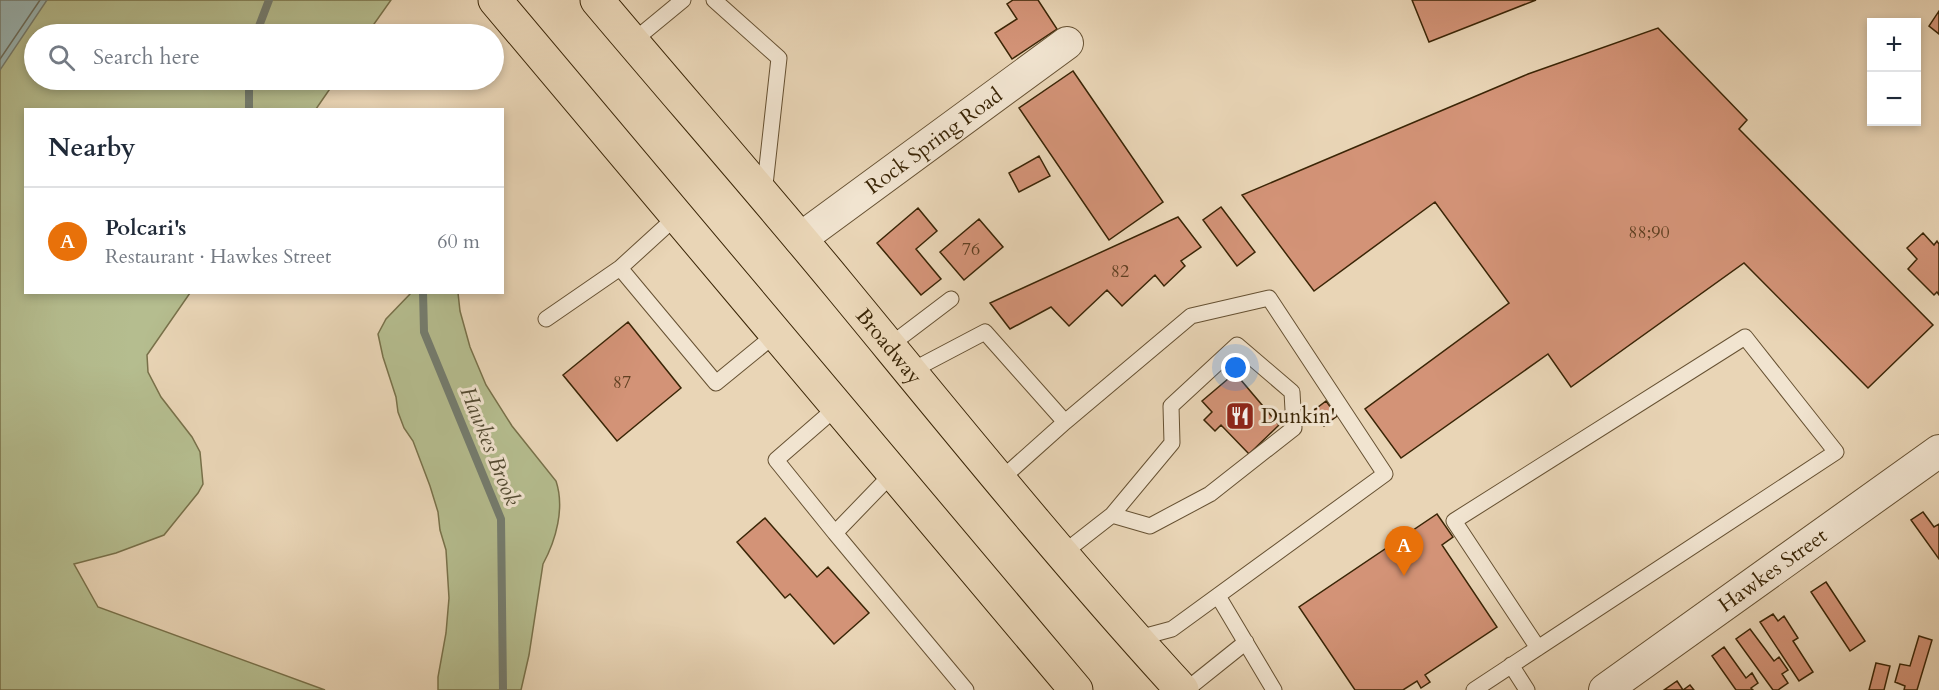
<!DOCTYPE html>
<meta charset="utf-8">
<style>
body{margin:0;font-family:Cardo,serif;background:#f2f2f3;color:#1f2937}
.controls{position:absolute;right:18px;top:18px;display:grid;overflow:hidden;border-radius:0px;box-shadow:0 3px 9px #0003}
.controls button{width:54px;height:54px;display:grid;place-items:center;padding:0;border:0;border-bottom:2px solid #e0e1e3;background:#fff;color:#1f2937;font:30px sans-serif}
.you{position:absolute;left:1236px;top:368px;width:21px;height:21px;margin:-15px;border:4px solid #fff;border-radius:50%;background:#1a73e8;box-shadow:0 0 0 9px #1a73e833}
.badge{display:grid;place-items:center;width:39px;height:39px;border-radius:50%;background:#8f2418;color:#fff;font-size:20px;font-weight:700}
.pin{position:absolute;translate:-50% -50px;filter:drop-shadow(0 2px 3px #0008)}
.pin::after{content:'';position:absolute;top:32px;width:21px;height:18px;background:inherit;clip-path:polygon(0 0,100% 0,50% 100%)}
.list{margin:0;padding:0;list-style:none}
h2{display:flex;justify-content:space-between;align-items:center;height:78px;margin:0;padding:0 24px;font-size:26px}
h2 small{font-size:20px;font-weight:400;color:#747a83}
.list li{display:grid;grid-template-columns:39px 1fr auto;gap:18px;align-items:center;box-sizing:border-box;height:108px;padding:0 24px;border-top:2px solid #e0e1e3}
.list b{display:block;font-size:22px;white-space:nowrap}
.list p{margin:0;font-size:20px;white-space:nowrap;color:#747a83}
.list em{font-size:20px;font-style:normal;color:#747a83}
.icon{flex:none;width:33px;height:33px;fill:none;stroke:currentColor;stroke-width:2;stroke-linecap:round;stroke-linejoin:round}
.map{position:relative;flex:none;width:1939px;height:690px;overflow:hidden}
.search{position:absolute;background:#fff;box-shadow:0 3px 9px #0003;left:24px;top:24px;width:480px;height:66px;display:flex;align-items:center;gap:15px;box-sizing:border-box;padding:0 21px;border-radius:33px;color:#747a83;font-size:22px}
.panel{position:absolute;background:#fff;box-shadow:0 3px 9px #0003;left:24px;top:108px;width:480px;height:186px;border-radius:0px}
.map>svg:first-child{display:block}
.green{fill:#b5bd8f;stroke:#78714a;stroke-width:1.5}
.water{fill:#9ab7b6;stroke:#747d70;stroke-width:1.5}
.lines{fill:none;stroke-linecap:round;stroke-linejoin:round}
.shore{stroke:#6a6e5e;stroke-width:1.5}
.stream{stroke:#747d70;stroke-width:8}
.building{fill:#d39377;stroke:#3a2506;stroke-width:1.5}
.service-casing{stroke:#665132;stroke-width:17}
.minor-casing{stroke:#665132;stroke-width:34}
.trunk-casing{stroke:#3a2506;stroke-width:35}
.service{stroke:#f1e4d0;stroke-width:15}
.minor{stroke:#f1e4d0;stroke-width:32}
.trunk{stroke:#e9d5b6;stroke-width:33}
.labels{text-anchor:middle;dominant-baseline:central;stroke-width:6;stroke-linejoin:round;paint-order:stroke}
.number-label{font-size:18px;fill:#604022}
.street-label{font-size:21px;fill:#3a2506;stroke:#f1e4d0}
.poi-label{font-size:21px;fill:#3a2506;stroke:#f1e4d0;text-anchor:start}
.water-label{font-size:22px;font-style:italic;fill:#524a32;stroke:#f1e4d0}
</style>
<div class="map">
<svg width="1939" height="690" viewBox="0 0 1939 690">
<rect width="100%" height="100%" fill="#e9d5b6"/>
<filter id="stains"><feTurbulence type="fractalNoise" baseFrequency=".00333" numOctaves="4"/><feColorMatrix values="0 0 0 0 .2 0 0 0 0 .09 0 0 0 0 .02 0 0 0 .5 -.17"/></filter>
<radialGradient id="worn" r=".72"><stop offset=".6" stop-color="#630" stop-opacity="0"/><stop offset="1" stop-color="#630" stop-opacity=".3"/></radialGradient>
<path class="green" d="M0 0H391L367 34H34V80H336L316 109 26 110V292L190 293 147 355 148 372 161 397 192 437 200 452 203 484 198 493 164 535 116 553 74 564 98 607 325 690H0Z
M411 293H458L460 311 470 347 486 385 512 426 556 481C565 508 556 540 543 564L529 655 521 690H438V677L446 633 449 598 446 550 440 530 438 512 430 486 413 441 404 428 398 412 396 397 383 357 378 334 386 319Z"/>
<path class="water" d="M0 0H47L0 70Z"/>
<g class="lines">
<path class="shore" d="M0 59 40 0"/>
<path class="stream" d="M256 34 269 0
M249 80V110
M423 292 424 332 501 519 503 690"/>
</g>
<path class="building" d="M1013 0H1038L1057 29 1012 59 995 33 1017 19 1007 4Z
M1412 0H1536L1429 42Z
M1939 11V34L1929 26Z
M1658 28 1747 120 1739 129 1933 325 1868 388 1744 263 1571 387 1548 354 1401 458 1365 409 1509 303 1435 202 1314 291 1242 195 1528 74Z
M1073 71 1163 202 1109 240 1019 108Z
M1039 156 1050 176 1019 192 1009 173Z
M1221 207 1255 252 1237 266 1203 220Z
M918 208 937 231 916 249 941 279 921 295 877 243Z
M1178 217 1201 247 1181 261 1185 266 1164 286 1155 275 1122 306 1107 290 1069 326 1051 307 1010 329 990 303Z
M979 219 1003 247 964 280 940 252Z
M1923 233 1934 245 1937 241 1939 244V295L1937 292 1934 295 1908 269 1917 259 1907 248Z
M628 322 681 388 617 441 563 375Z
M1235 373 1279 425 1249 454 1221 425 1215 431 1204 420 1212 412 1202 401Z
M1326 401 1337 416 1324 426 1313 411Z
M1923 512 1934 527 1939 524V559L1911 520Z
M1437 514 1453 537 1442 545 1497 627 1425 675 1430 682 1421 688 1417 681 1403 690H1355L1299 607Z
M765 518 817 577 828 567 869 613 834 644 790 594 785 598 737 542Z
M1826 582 1865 641 1850 651 1811 592Z
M1773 614 1778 621 1784 616 1798 638 1793 641 1813 672 1799 681 1760 622Z
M1750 629 1774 661 1779 657 1788 670 1782 674 1788 683 1778 690H1773L1736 639Z
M1919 636 1932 640 1917 690H1904L1905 686 1895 682 1900 664 1910 666Z
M1724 647 1746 678 1752 673 1758 683 1751 688 1753 690H1736L1712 656Z
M1876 663 1890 666 1884 690H1869Z
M1677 681 1683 690 1690 685 1694 690H1664Z"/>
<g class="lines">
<g class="service-casing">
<path id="service" d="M714 0 779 58 764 194
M632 42 683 0
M677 216 620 268 716 383 776 334
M546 319 620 268
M889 346 951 299
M909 372 985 332 1065 422
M893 473 835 533 966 690
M999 481 1065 422 1191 316 1269 298 1385 474 1172 629 1135 639
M835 533 776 460 837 407
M1062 554 1112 515 1172 443 1171 406 1237 345 1292 392 1294 428 1210 494 1150 526 1112 515
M1218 596 1274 690
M1511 665 1527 690
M1186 690 1246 642
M1474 690 1836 452 1745 337 1454 521 1538 648"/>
</g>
<g class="minor-casing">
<g id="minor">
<path id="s1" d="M800 239 1067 43"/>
<path id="s2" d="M1605 690 1939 451"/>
</g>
</g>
<g class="trunk-casing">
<g id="trunk">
<path d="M495 0 1076 690"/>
<path id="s3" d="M597 0C677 95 759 188 838 284 951 421 1062 559 1182 690"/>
</g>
</g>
<use href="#service" class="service"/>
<use href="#minor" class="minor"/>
<use href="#trunk" class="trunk"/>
</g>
<defs>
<g id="restaurant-square" transform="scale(1.5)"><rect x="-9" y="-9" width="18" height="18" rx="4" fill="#8f2418" stroke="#f1e4d0"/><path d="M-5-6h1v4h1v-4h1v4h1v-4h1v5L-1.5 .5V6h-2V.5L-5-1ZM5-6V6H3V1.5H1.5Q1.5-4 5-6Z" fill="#fff"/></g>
</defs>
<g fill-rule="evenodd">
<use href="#restaurant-square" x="1240" y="416"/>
</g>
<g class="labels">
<g class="number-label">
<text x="1649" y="232">88;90</text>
<text x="971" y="249">76</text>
<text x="1120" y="271">82</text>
<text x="622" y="382">87</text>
</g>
<g class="street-label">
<text stroke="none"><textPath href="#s1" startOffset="166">Rock Spring Road</textPath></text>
<text stroke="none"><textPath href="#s3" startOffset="453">Broadway</textPath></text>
<text stroke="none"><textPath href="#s2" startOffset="206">Hawkes Street</textPath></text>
</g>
<g class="poi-label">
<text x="1261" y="416">Dunkin'</text>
</g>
<g class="water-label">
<text transform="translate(490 446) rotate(68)">Hawkes Brook</text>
</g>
</g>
<rect width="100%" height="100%" filter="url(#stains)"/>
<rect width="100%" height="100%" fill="url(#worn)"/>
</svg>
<div class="controls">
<button>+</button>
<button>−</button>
</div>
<div class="you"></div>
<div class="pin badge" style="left:1404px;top:576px;background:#e8710a">A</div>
<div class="search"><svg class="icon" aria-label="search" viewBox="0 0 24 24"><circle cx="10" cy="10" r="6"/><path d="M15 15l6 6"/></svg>Search here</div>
<section class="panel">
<h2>Nearby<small></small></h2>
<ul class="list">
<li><span class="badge" style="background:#e8710a">A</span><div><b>Polcari's</b><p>Restaurant · Hawkes Street</p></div><em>60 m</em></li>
</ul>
</section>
</div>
